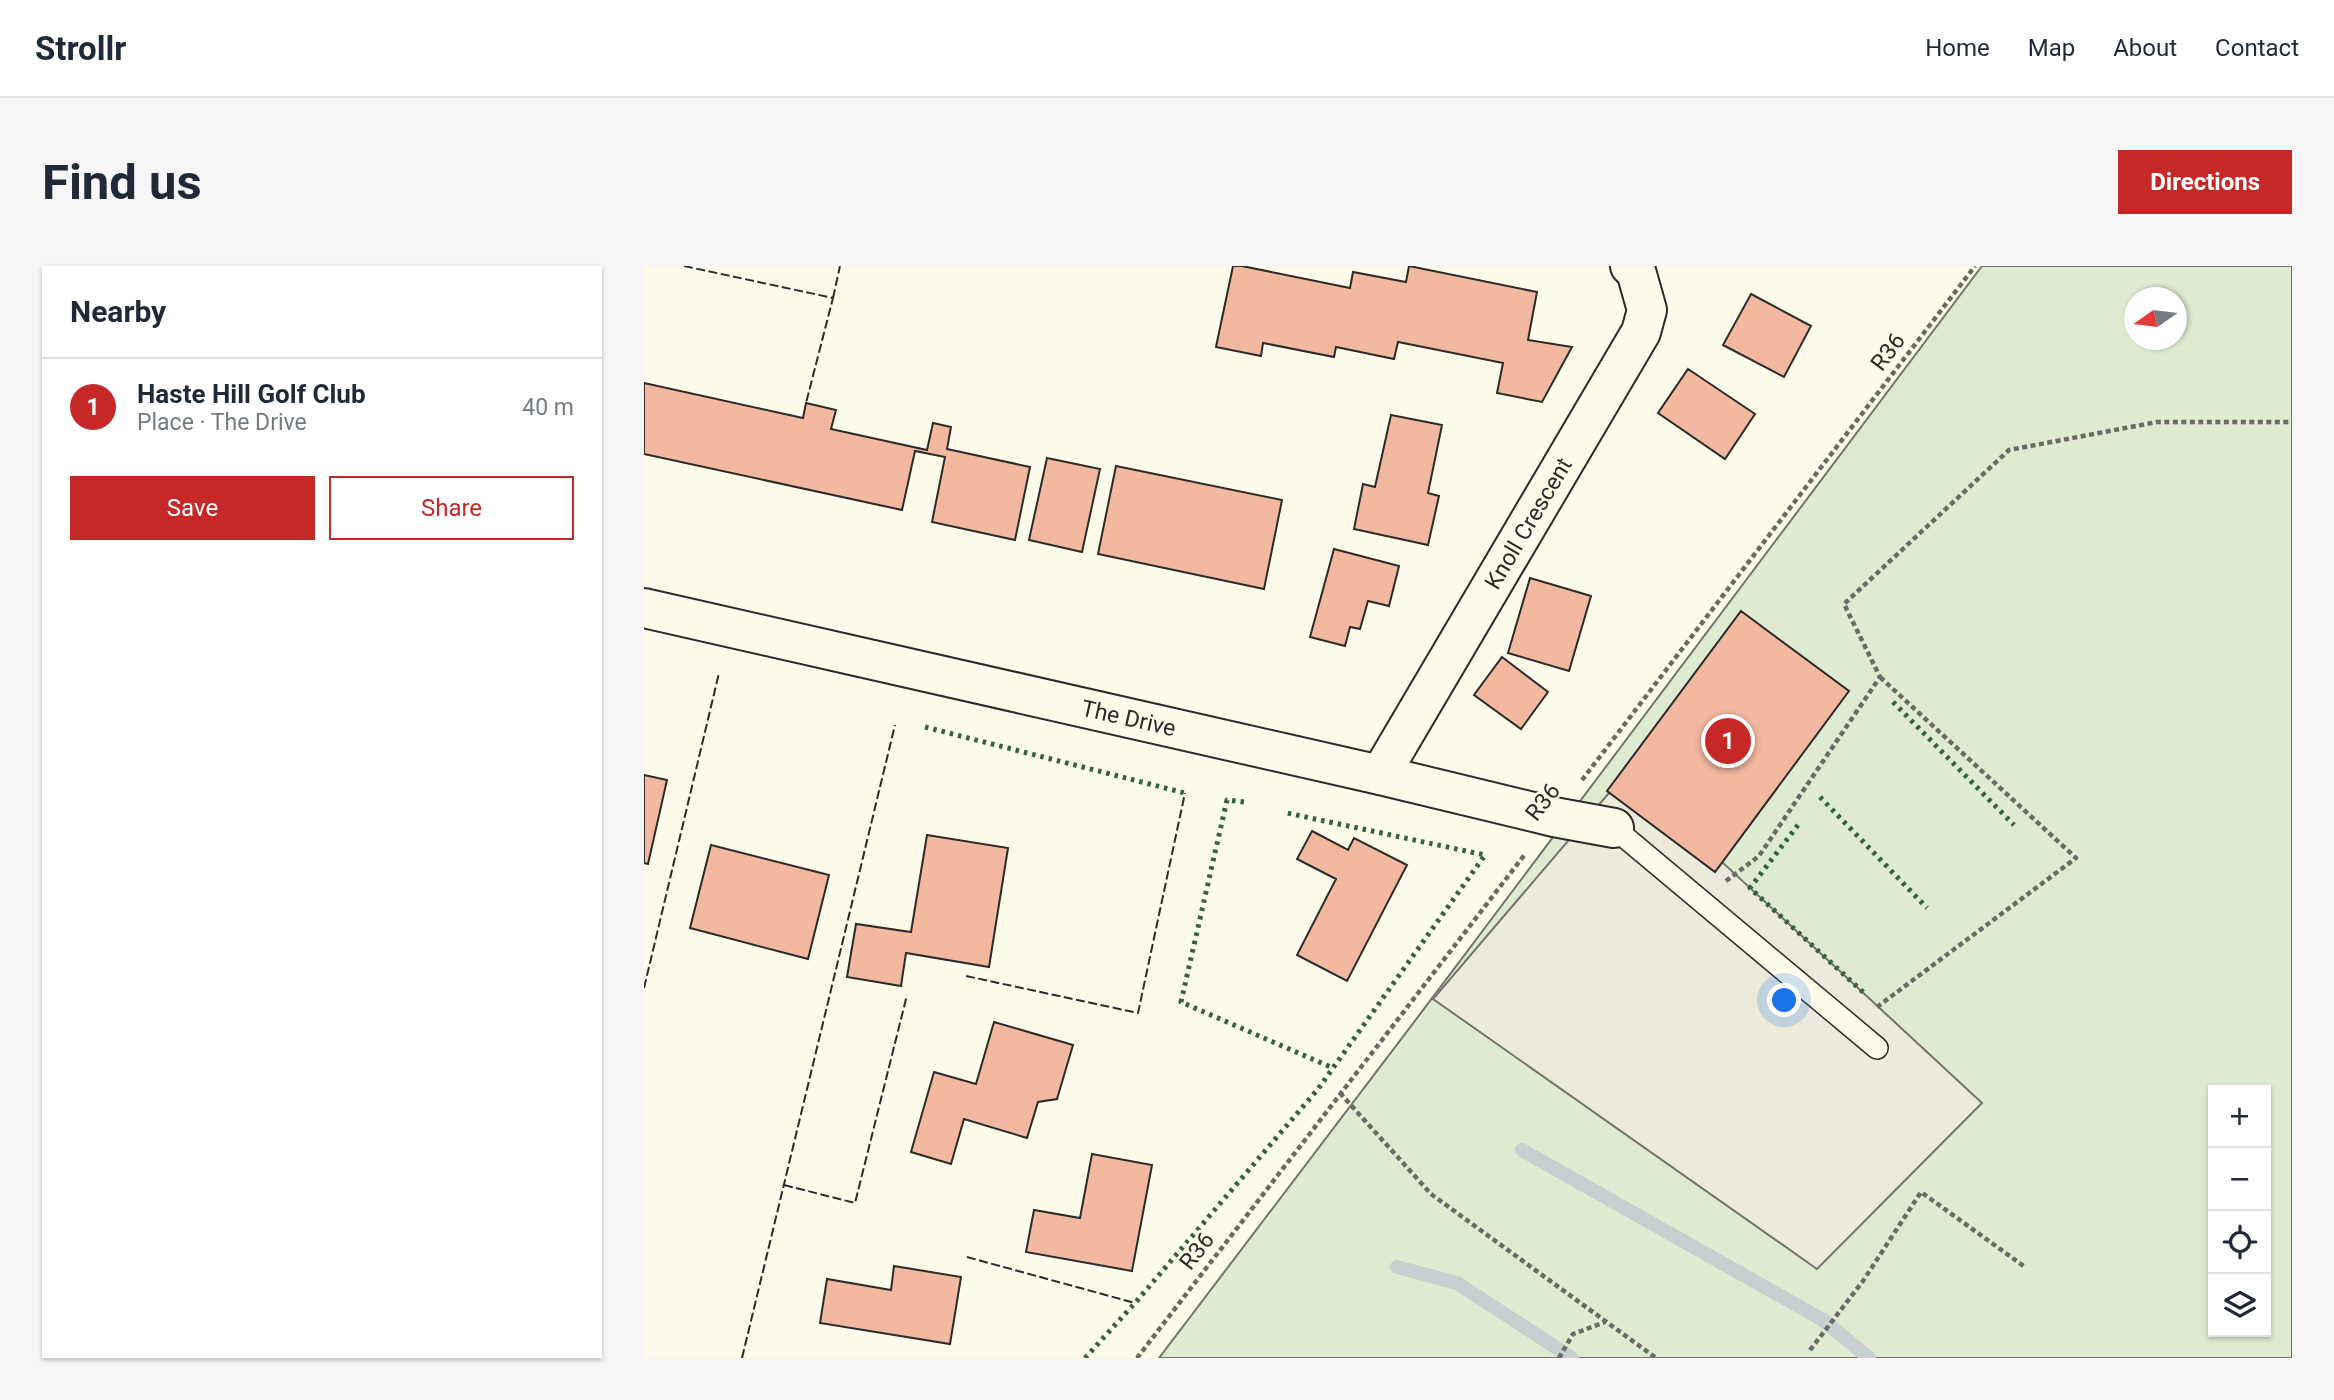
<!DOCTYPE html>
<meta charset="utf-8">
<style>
body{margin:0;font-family:Roboto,sans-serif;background:#f6f6f7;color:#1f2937}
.controls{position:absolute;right:21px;bottom:21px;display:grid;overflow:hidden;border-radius:0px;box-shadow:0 2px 5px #0004}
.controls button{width:63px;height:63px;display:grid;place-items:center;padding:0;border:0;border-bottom:2px solid #e0e1e3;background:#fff;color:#1f2937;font:35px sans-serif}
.compass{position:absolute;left:1480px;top:21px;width:63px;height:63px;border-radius:50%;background:#fff;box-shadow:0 2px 5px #0004;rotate:256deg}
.you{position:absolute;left:1141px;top:735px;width:24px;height:24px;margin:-18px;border:5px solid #fff;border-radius:50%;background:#1a73e8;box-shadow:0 0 0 10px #1a73e833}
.badge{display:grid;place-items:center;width:46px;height:46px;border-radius:50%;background:#c62828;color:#fff;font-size:23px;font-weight:700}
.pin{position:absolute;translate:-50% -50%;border:4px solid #fff;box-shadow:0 2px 7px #0006}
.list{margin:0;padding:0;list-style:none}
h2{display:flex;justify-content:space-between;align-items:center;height:91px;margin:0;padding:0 28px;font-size:30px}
h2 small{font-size:23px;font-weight:400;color:#747a83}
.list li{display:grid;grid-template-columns:46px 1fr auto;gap:21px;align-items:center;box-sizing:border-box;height:98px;padding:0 28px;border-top:2px solid #e0e1e3}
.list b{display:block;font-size:26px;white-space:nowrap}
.list p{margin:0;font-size:23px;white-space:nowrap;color:#747a83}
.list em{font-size:23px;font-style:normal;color:#747a83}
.actions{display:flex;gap:14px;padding:21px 28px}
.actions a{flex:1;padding:16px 0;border:2px solid #c62828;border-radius:0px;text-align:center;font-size:24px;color:#c62828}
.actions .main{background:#c62828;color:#fff}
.icon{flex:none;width:38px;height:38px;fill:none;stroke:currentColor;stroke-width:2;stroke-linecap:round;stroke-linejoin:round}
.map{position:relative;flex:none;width:1648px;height:1092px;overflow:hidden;border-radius:0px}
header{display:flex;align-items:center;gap:42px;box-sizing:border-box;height:98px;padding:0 35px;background:#fff;border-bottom:2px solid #e0e1e3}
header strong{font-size:33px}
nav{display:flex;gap:38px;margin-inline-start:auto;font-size:24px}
.intro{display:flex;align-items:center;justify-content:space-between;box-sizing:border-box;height:168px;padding:0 42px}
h1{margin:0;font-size:49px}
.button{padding:18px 32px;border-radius:0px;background:#c62828;color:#fff;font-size:24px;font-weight:700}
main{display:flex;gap:42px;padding:0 42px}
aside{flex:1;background:#fff;border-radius:0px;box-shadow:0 2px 5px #0004}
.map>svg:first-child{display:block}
.green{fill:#deebd1;stroke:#74746e;stroke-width:2;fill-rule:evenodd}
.parking{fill:#eceadb;stroke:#74746e;stroke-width:2}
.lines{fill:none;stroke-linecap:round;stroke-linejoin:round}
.stream{stroke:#c7d0d0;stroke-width:14}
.building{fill:#f2b8a0;stroke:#2b2b2b;stroke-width:2}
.lane-casing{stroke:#2b2b2b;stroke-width:24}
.street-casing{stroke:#2b2b2b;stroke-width:42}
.path{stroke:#6a6964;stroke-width:4.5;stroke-dasharray:5 3.5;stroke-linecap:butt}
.lane{stroke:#fdfbea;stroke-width:21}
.street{stroke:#fdfbea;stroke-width:38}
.hedge{stroke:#34623c;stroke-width:5;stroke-dasharray:3.5 5;stroke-linecap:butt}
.fence{stroke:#2b2b2b;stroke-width:2;stroke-dasharray:9 3.5;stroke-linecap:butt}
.labels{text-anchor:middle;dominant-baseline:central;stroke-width:5;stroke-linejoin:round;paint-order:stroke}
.street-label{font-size:23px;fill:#2b2b2b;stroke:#fdfbea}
</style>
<header>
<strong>Strollr</strong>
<nav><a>Home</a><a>Map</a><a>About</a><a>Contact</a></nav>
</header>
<div class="intro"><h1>Find us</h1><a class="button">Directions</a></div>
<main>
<aside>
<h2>Nearby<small></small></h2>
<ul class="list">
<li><span class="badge">1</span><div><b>Haste Hill Golf Club</b><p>Place · The Drive</p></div><em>40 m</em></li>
</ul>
<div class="actions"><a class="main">Save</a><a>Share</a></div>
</aside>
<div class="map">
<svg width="1648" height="1092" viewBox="0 0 1648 1092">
<rect width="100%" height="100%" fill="#fdfbea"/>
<path class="green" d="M1338 0H1648V1092H515C792 730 1064 364 1338 0ZM1490 32H1532V74H1490ZM1569 824H1622V1066H1569Z"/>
<path class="parking" d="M982 507 1338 837 1173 1003 789 733Z"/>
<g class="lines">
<path class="stream" d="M878 884 1179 1054 1225 1092
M753 1001 813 1017 928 1092"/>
</g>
<path class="building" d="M589 0H598L706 22 709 6 762 16 765 0 893 26 884 74 928 81 898 136 853 127 859 97 754 76 750 93 692 81 690 91 619 77 617 90 572 81Z
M1107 28 1167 60 1140 111 1079 79Z
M1044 103 1111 148 1081 193 1014 147Z
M0 117 159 152 162 137 192 144 187 163 283 184 289 157 307 161 303 183 386 201 371 274 288 256 301 191 271 185 258 244 0 188Z
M747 149 798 159 784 227 795 230 784 279 710 263 719 218 731 221Z
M403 192 456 203 438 286 385 274Z
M472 200 638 234 620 323 454 288Z
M690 283 755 300 745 340 724 335 716 363 706 361 701 380 666 371Z
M886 312 947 330 925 405 864 387Z
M1097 345 1205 425 1071 606 963 525Z
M858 391 904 426 877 463 830 429Z
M0 509 23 514 4 598 0 597Z
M668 565 704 584 710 572 763 599 703 715 653 689 692 613 653 593Z
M283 569 364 582 345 701 262 687 257 720 203 711 212 658 267 666Z
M67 579 185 609 164 693 46 662Z
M350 756 429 779 413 833 394 836 383 872 320 853 307 898 267 886 290 806 332 818Z
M448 888 508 899 488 1005 382 986 390 944 436 952Z
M250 1000 317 1011 306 1078 176 1057 183 1013 247 1024Z"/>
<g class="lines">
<g class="lane-casing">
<path id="lane" d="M970 562 1233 782"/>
</g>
<g class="street-casing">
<g id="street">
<path id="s1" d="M0 342 736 509 910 551 970 562"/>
<path id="s2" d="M736 509 997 66 1003 44 992 5 986 0"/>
</g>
</g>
<path class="path" d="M938 514 1331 0
M1082 615 1115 590 1236 411 1200 338 1365 184 1513 156H1648
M1233 741 1432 592 1236 411
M696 827 787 928 1012 1092
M1166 1084 1219 1015 1277 926 1381 1001
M493 1092 882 587
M915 1092 929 1068 961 1056"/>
<use href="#lane" class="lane"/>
<use href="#street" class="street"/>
<path class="hedge" d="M1249 436 1370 559
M281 461 541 527
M1176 531 1283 642
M600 536 583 534 537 736 689 802
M1154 559 1106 622 1220 727
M441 1092 491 1037 674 823 841 589 643 547"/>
<path class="fence" d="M40 0 189 32 162 137
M189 32 196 0
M322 710 494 747 541 527
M0 722 75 407
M140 919 211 937 263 729
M323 991 491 1037
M98 1092 251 459"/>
</g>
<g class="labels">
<g class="street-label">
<text transform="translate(1244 86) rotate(-53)">R36</text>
<text stroke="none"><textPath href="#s2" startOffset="292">Knoll Crescent</textPath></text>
<text stroke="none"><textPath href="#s1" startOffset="497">The Drive</textPath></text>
<text transform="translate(899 536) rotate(-52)">R36</text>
<text transform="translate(553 985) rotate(-52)">R36</text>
</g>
</g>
</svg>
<div class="controls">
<button>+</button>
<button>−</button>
<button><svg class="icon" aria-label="locate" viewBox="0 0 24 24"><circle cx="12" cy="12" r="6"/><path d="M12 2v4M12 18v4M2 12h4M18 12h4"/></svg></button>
<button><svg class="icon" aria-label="layers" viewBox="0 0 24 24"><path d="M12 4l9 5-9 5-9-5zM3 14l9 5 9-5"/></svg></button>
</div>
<svg class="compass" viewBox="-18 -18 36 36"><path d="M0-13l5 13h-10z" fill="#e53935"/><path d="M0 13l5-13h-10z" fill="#747a83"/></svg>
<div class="you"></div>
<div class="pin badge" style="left:1084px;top:475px">1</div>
</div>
</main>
